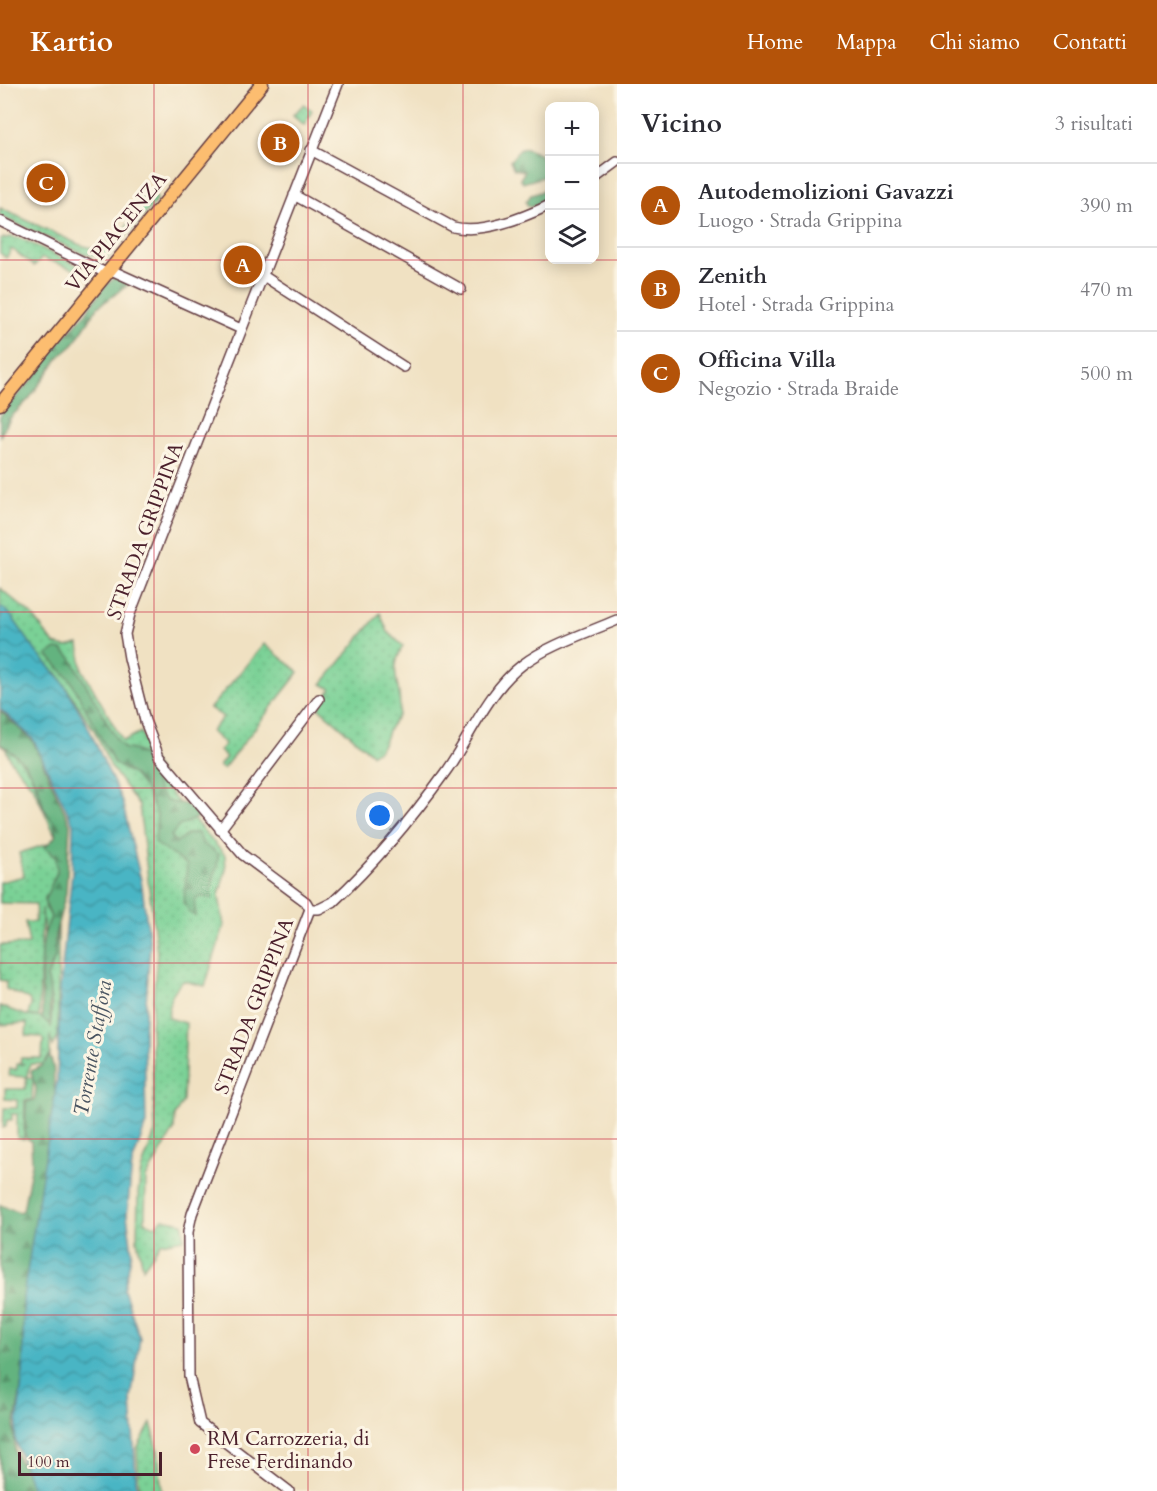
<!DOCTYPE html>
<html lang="it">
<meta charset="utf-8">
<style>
body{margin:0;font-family:Cardo,serif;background:#f2f2f3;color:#2b2b33}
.controls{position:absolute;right:18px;top:18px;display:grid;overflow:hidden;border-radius:12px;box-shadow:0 3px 15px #0003}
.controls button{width:54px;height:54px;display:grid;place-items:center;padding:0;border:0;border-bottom:2px solid #e1e1e2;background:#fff;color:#2b2b33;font:30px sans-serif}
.scale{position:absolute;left:18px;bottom:15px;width:144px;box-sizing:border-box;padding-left:6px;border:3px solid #4a1f2b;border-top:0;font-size:16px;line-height:21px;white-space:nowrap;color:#4a1f2b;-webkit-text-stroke:4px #fcf5e5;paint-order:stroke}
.you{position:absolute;left:380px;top:732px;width:21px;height:21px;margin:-15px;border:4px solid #fff;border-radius:50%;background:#1a73e8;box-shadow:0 0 0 9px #1a73e833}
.badge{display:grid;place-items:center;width:39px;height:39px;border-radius:50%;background:#b45309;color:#fff;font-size:20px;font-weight:700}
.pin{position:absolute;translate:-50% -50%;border:3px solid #fff;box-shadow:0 2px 6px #0006}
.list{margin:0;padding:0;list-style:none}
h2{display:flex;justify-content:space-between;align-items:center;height:78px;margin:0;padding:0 24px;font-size:26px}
h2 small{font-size:20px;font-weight:400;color:#7c7c81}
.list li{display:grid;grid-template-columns:39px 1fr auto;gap:18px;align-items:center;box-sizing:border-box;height:84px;padding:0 24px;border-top:2px solid #e1e1e2}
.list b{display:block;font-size:22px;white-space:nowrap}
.list p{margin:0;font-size:20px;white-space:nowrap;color:#7c7c81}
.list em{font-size:20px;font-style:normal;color:#7c7c81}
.icon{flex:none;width:33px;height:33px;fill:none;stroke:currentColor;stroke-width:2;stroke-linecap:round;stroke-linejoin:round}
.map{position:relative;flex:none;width:617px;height:1407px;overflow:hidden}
header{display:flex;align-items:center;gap:36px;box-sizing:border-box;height:84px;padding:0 30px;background:#b45309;color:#fff}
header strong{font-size:28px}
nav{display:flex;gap:33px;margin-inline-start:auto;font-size:21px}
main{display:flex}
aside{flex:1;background:#fff}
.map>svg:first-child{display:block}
.grass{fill:url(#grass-dots);stroke:#627860;stroke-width:1.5}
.forest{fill:url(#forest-firs);stroke:#566955;stroke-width:1.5}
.water{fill:url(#water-waves);stroke:#496a78;stroke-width:1.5}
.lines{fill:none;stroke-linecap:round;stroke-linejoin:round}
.minor-casing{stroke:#633c42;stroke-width:12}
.major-casing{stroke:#633c42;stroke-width:15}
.minor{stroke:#fff;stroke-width:9}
.major{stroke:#fcbd6f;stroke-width:12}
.grid{fill:none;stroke:#d1495b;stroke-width:1.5;stroke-opacity:0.55}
.poi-dot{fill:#d1495b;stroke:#fcf5e5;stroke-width:2}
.labels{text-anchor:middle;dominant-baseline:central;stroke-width:6;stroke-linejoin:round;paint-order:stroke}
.street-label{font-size:20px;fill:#4a1f2b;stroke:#fcf5e5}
.poi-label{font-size:20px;fill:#4a1f2b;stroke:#fcf5e5;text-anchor:start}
.water-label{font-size:21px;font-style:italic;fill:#495461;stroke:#fcf5e5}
</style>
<header>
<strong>Kartio</strong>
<nav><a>Home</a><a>Mappa</a><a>Chi siamo</a><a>Contatti</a></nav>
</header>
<main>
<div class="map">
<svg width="617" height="1407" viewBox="0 0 617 1407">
<defs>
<pattern id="grass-dots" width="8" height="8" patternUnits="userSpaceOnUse" patternTransform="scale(1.5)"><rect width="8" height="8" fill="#7ad196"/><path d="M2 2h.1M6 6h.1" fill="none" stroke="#6bb381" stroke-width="1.8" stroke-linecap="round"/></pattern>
<pattern id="forest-firs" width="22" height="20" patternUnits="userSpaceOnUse" patternTransform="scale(1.5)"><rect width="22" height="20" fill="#63b37f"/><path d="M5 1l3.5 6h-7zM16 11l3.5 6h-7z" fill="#549168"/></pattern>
<pattern id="water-waves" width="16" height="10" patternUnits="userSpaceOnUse" patternTransform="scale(1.5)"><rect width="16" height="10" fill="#48b5c4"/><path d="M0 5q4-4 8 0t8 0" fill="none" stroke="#3e939f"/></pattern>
</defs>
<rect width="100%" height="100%" fill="#fcf5e5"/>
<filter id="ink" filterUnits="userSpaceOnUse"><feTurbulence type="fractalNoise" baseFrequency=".0167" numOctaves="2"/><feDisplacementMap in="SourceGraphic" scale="12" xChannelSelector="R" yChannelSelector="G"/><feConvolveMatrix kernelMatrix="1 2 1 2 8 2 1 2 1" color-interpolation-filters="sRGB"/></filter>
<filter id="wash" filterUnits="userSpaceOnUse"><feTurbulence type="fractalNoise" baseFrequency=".008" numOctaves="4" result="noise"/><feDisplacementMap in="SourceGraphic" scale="24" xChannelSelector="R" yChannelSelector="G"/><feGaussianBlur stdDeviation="1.35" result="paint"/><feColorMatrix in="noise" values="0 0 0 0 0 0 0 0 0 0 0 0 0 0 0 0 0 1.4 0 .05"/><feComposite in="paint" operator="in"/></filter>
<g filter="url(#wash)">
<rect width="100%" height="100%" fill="#f0e1c2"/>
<path class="grass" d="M304 20 312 27 304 41 293 31Z
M145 108 157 114 154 120 107 174 84 170 0 132V124L80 161 100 166 126 143Z
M11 153 22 155 83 184 81 188 42 174 34 182 12 165 6 174 0 169V155Z
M0 504 33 532 54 560 66 563 79 560 82 585 123 657 141 648 150 672 172 711 225 771 226 785 219 811 224 842 205 902 183 897C172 907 167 919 169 934L186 939 183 1017 175 1031 174 1046 146 1094 145 1138 155 1142 163 1135 183 1139 184 1155 161 1159 143 1184 137 1156 138 1109 141 1086 155 1048 151 944 157 869 139 722 111 683 94 646 57 589 25 570 0 549Z
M380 529 388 548 403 562C386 593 404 600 399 629 398 635 392 639 389 645 384 657 385 663 372 670L319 624 331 605 322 600Z
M264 560 299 588 223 685 219 682 226 673 219 667 225 660 211 648 223 633 210 624Z
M5 663C29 675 34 698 43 721 48 735 56 732 55 751L33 703 11 677Z
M48 760 45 763 57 775V788L45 822 51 833 44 850 42 824 39 933 28 931 31 921 29 915 6 905V897L0 896V861L29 860 25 838H35L36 820 0 819V798L24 792 19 769Z
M58 841V953L53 962 50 952V980H30L27 993 9 992 10 985H17V980H25L20 979 21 974H42L43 956 42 953 26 952 27 939 0 941V922L25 931 49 935 51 944 52 921 47 893 53 880Z
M27 993 33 994 32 1016H25L24 1055 17 1054V1030H12V1036H7L6 1043 3 1044 4 1024H17V1016L5 1015V1005H25Z
M151 1339 158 1366 162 1407H139L137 1365Z"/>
<path class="forest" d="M524 64 540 70 547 87 543 93 523 99 520 95 525 87 514 85 510 77 519 66Z
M549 105V113L532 123 528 122 526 118 531 111Z
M118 191 132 198 98 223 72 262 60 272 29 315 11 333 0 352V333L4 326 37 290 57 261 85 230 104 203Z
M56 565 62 566 71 574 117 656 125 665C156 665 147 700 166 716 171 720 174 718 180 719 185 719 192 724 197 727L199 733 179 742 171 752 174 757H179L187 750 198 749 203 760 218 770C219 788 209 795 212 814L200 812 195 816V832L190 829 184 818 187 781 155 759 157 731 145 705 134 691 114 679 70 595 47 571Z
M0 627 33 657 70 740 66 809 55 851V873L47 893C53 908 48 921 51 937L48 939 42 935 41 875 44 850 51 833 44 817 57 788 56 772 45 763 55 753C57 734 51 738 44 724 42 720 42 715 40 710 32 687 21 673 0 660Z
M49 972C58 984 50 999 57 1012L24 1289 14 1344 15 1367 19 1377 29 1388 34 1407H0V1121L20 1128 23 1126 32 1079 31 1057 25 1053 26 1018 34 1016C39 999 32 999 31 987L42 982Z"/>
<path class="water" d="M0 522 10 530 37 569 61 595 86 638 122 717 141 796 150 861 144 950 146 1040 132 1080 127 1131 132 1168 124 1206 140 1254 131 1316 137 1407H32L15 1355 23 1289V1213L57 996 60 903 72 788 73 740 33 655 0 625Z"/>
</g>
<g filter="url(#ink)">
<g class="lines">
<g class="minor-casing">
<path id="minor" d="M311 66 453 143C483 150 522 134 550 121
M594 95 617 78
M294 111 461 205
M0 137 108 190
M111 186 241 245
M262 191 404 283
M220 746 319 615
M310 825H319L333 818C374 780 413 733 446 687 470 653 488 607 522 581 548 561 587 549 617 536
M289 1407 200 1339 189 1292 188 1148 192 1130 310 825 306 818 243 771 159 673 145 637 129 574 125 550 130 530 338 0"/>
</g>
<g class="major-casing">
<path id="major" d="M0 320 262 0"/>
</g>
<use href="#minor" class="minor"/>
<use href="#major" class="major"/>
</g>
</g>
<path class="grid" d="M154 0V1407M308 0V1407M463 0V1407M0 176H617M0 352H617M0 528H617M0 704H617M0 879H617M0 1055H617M0 1231H617"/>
<circle class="poi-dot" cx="195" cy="1365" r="6"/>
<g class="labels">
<g class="street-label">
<text transform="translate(116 148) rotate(-51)">VIA PIACENZA</text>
<text transform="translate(145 447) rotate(-70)">STRADA GRIPPINA</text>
<text transform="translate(254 922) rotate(-69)">STRADA GRIPPINA</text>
</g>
<g class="poi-label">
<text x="207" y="1354">RM Carrozzeria, di<tspan x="207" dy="23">Frese Ferdinando</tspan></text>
</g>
<g class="water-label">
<text transform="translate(93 964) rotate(-80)">Torrente Staffora</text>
</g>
</g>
</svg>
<div class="controls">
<button>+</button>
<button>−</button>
<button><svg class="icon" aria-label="layers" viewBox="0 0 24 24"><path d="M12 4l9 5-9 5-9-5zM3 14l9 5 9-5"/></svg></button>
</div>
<div class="scale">100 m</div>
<div class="you"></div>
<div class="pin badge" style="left:243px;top:181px">A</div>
<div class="pin badge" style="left:280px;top:59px">B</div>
<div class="pin badge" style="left:46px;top:99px">C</div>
</div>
<aside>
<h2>Vicino<small>3 risultati</small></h2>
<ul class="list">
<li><span class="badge">A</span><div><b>Autodemolizioni Gavazzi</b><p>Luogo · Strada Grippina</p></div><em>390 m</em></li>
<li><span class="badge">B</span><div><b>Zenith</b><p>Hotel · Strada Grippina</p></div><em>470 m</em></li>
<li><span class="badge">C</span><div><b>Officina Villa</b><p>Negozio · Strada Braide</p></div><em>500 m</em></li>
</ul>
</aside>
</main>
